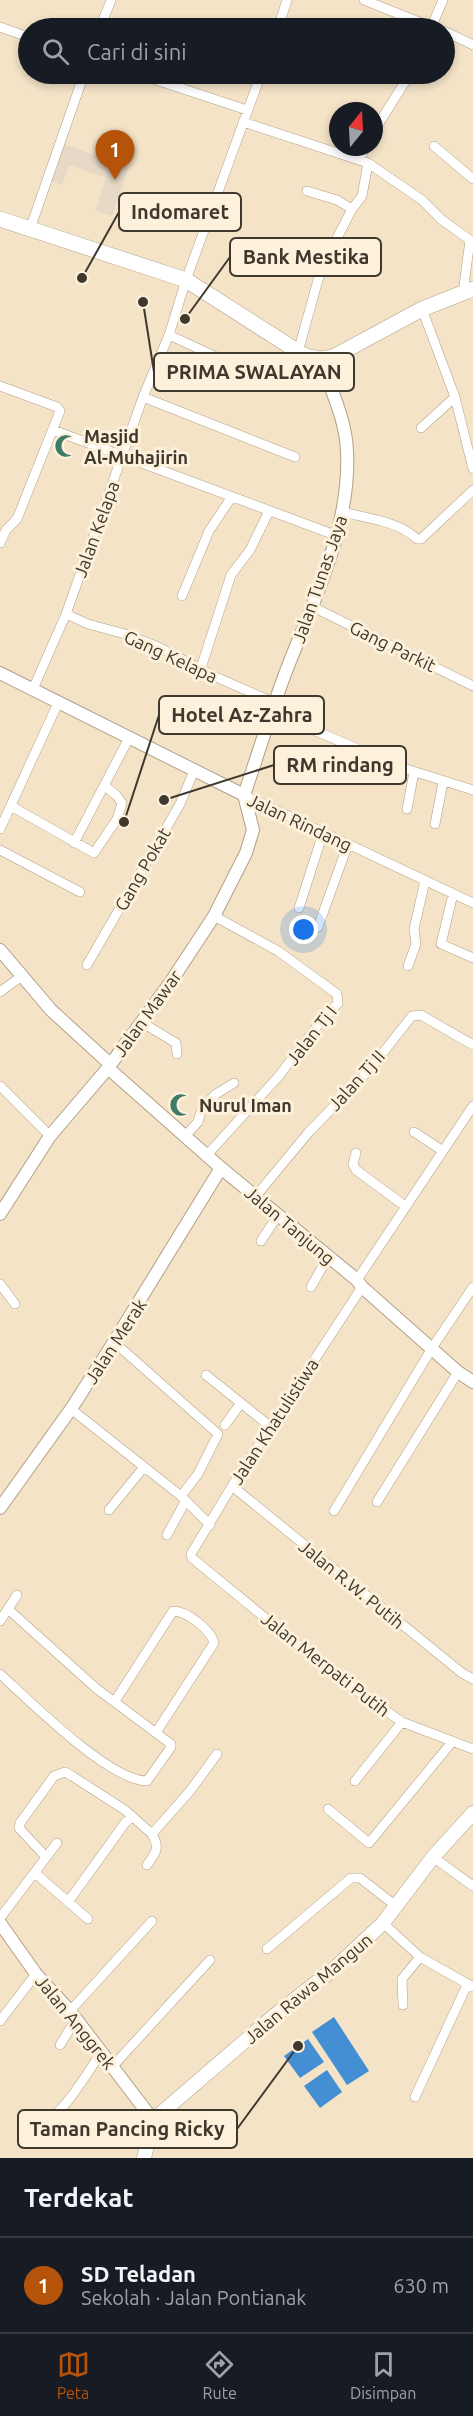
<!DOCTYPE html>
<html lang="id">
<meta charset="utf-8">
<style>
body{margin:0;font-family:Ubuntu,sans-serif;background:#20242c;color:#f1f3f6}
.compass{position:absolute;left:329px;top:102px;width:54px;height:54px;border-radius:50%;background:#171b24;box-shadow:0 3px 9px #0003;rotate:18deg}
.you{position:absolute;left:304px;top:930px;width:21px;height:21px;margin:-15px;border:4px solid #fff;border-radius:50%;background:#1a73e8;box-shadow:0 0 0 9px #1a73e833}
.badge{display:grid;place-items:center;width:39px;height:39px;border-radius:50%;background:#b45309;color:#fff;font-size:20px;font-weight:700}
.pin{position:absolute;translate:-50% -50px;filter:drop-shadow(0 2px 3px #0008)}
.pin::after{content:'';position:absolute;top:32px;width:21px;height:18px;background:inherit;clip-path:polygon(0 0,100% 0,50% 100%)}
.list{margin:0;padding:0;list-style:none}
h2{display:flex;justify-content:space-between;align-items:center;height:78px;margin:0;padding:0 24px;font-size:26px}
h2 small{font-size:20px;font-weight:400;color:#9ea1a6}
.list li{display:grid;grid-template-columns:39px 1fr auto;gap:18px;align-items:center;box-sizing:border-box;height:96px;padding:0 24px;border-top:2px solid #363941}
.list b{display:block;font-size:22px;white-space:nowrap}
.list p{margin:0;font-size:20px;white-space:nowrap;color:#9ea1a6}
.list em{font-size:20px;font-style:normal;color:#9ea1a6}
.icon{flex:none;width:33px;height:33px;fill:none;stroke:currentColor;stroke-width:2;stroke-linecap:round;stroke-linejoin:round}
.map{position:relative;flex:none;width:473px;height:2158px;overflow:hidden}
.search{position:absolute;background:#171b24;box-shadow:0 3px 9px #0003;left:18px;right:18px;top:18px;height:66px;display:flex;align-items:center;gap:15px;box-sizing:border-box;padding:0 21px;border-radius:33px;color:#9ea1a6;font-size:22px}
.sheet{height:174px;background:#171b24}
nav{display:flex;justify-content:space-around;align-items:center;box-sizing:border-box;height:84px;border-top:2px solid #363941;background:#171b24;font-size:16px;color:#9ea1a6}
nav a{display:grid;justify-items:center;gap:3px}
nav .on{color:#b45309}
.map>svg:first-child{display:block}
.education{fill:#e7d9c6}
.water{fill:#448ed4}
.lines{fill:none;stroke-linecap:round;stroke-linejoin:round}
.minor-casing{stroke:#b1a187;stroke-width:10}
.tertiary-casing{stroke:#b1a187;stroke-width:14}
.secondary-casing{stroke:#b1a187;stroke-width:15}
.primary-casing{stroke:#b1a187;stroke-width:16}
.minor{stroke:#fff;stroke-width:9}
.tertiary{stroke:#fff;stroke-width:12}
.secondary{stroke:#fff;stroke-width:14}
.primary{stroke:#fff;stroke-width:15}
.labels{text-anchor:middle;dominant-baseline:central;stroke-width:6;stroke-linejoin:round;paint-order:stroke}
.poi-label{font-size:18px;font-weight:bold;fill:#3e382d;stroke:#fef1db;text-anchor:start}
.street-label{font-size:18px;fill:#3e382d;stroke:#fef1db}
.leader{fill:none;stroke:#3e382d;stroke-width:2}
.callout-dot{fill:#3e382d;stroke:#fef1db;stroke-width:2}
.callout{fill:#fef1db;stroke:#3e382d;stroke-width:2}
.callout-label{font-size:20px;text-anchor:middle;font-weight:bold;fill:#3e382d}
</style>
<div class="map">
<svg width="473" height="2158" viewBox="0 0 473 2158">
<rect width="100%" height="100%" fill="#f4e3c7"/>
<path class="education" d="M63 144 129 167 112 216 95 211 106 178 69 165 62 185 50 181Z"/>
<path class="water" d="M334 2017 369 2071 347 2085 312 2032Z
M308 2039 324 2062 300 2078 284 2056Z
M327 2070 342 2092 320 2108 304 2086Z"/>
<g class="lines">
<g class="minor-casing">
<path id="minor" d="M364 0 434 28
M0 27 28 37
M100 28 111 0
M278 28 287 0
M431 28 443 0
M444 31 473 45
M138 74 247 110
M243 122 368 163 422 200 442 220 470 240
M374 131 410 74
M434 146 473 179
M359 159 366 147
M307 191 337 200 352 209
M30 229 84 74
M463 293 470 240
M422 309 455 397 473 469
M169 335 253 374
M298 352 321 269 352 209 362 196 368 163
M0 386 57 407 60 411 17 519 6 530 0 543
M143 397 295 457
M421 428 455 397
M53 430 335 535
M342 512C367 518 398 521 417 539H421L473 490
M182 596 209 531 231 498
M313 607 473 686
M66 614 88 624 125 634 156 646 216 677 275 703
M201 668 231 575 250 550 269 511
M33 689 66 614 143 397 169 335 186 280 261 74
M271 712 403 768 473 790
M244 795 473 903
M11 806 94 853 117 819 122 803 117 796 105 786
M407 809 414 772
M435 824 443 782
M0 829 58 703
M74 843 129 738
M0 850 80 892
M453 894 441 944 473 958
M299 908 323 833
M318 927 348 844
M87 965 180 804 194 771
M408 966 416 944 414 929 425 881
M0 992 23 975
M141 1022 176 1043 177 1054
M0 1086 50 1136
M414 1132 443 1151
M185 1136 198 1122 202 1108 216 1094 234 1083
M356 1153 353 1164 356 1170 405 1206
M207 1155 278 1077 317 1026 338 1003 337 994 278 951 214 916
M256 1196 308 1133 370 1069 412 1016 421 1015 473 1045
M261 1241 278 1215
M357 1280 473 1106
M0 1284 15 1304
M311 1287 328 1257
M362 1287 232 1486 191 1554 192 1558 340 1679 402 1722 473 1749
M114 1342 218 1434 198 1474 181 1496
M206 1375 271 1427
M71 1409 181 1496 210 1525
M225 1425 241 1403
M232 1486 462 1673 473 1679
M377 1502 458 1372
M109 1510 144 1467
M334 1511 432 1348 473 1287
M167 1535 185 1502
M0 1621 17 1595
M0 1674C30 1701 108 1780 147 1781L171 1747V1744L97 1689 8 1609
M115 1701 173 1611C187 1611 211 1630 214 1643L157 1731
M355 1781 402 1722
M328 1809 369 1843 452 1742
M46 1857 19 1828 20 1823 54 1776 65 1772 72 1776 125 1810 152 1834 190 1791 217 1754
M433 1857 473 1886
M147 1865C156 1853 160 1848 152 1834
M35 1873 88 1919
M68 1902 125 1823 132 1817
M0 1918 57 1843
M383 1923 420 1957 473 1987
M267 1949 351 1878H360L396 1906
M403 2005 402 1979 420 1957
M70 2011 152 1921
M0 2021 36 1974
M60 2045 76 2019
M112 2067 210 1960
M415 2097 467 1985
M44 2120C62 2118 90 2068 101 2053"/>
</g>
<g class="tertiary-casing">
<path id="tertiary" d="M0 673 244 795
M244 795C258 755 270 714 285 674 312 603 351 529 347 451 346 419 330 388 320 359
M0 950 51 1010 110 1064
M108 1068 221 1168 357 1280 362 1287 458 1372 473 1382
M0 1214 50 1136 108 1068 170 983 214 916 246 853 253 830 244 795
M0 1508 71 1409 114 1342 221 1168
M0 1923 36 1974 70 2011 153 2120"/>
</g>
<g class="secondary-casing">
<path id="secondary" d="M144 2158 153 2120 274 2016 336 1967 383 1923 433 1857 473 1813"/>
</g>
<g class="primary-casing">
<path id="primary" d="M0 219 186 280 305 356 320 359 333 357 422 309 473 289"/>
</g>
<use href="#minor" class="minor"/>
<use href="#tertiary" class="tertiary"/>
<use href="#secondary" class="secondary"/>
<use href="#primary" class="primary"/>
</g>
<defs>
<g id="mosque-bare" transform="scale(1.8)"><path d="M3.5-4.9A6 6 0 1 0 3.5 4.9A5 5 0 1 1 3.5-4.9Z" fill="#3e7c68" stroke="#fef1db" stroke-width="2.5" paint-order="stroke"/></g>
</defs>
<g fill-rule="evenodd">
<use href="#mosque-bare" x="66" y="446"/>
<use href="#mosque-bare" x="181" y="1105"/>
</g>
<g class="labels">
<g class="poi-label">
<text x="84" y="436">Masjid<tspan x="84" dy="21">Al-Muhajirin</tspan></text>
<text x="199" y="1105">Nurul Iman</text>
</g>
<g class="street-label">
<text transform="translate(96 529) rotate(-70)">Jalan Kelapa</text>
<text transform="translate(319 579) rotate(-71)">Jalan Tunas Jaya</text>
<text transform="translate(393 646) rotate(26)">Gang Parkit</text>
<text transform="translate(171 656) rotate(25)">Gang Kelapa</text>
<text transform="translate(300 822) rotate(25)">Jalan Rindang</text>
<text transform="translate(142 869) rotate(-60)">Gang Pokat</text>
<text transform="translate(147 1013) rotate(-54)">Jalan Mawar</text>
<text transform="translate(311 1035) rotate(-52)">Jalan Tj I</text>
<text transform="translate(356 1080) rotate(-48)">Jalan Tj II</text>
<text transform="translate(290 1225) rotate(40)">Jalan Tanjung</text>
<text transform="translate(115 1341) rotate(-57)">Jalan Merak</text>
<text transform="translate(274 1421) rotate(-57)">Jalan Khatulistiwa</text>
<text transform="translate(352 1584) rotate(39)">Jalan R.W. Putih</text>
<text transform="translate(326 1664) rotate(38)">Jalan Merpati Putih</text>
<text transform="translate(308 1988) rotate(-40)">Jalan Rawa Mangun</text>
<text transform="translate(76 2022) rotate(51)">Jalan Anggrek</text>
</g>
</g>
<path class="leader" d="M82 278L119 212M185 319L230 257M143 302L154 372M124 822L159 715M164 800L274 765M298 2046L237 2129"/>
<g class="callout-dot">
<circle cx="82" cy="278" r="6"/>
<circle cx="185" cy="319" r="6"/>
<circle cx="143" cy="302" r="6"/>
<circle cx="124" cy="822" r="6"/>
<circle cx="164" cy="800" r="6"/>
<circle cx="298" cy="2046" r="6"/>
</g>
<g class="callout">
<rect x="119" y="193" width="122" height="38" rx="6"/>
<rect x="230" y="238" width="151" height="38" rx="6"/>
<rect x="154" y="353" width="200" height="38" rx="6"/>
<rect x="159" y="696" width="165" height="38" rx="6"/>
<rect x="274" y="746" width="132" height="38" rx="6"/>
<rect x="18" y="2110" width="219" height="38" rx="6"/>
</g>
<g class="callout-label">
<text x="180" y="219">Indomaret</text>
<text x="306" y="264">Bank Mestika</text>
<text x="254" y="379">PRIMA SWALAYAN</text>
<text x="242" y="722">Hotel Az-Zahra</text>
<text x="340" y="772">RM rindang</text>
<text x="127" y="2136">Taman Pancing Ricky</text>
</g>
</svg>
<svg class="compass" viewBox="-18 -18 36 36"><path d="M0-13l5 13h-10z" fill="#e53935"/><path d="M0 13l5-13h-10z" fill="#9ea1a6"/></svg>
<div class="you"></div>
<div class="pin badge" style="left:115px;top:180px">1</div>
<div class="search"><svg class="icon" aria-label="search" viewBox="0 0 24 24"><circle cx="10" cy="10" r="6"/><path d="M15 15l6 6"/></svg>Cari di sini</div>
</div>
<section class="sheet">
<h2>Terdekat<small></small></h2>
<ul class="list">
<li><span class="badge">1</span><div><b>SD Teladan</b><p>Sekolah · Jalan Pontianak</p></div><em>630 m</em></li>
</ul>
</section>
<nav>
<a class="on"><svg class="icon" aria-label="map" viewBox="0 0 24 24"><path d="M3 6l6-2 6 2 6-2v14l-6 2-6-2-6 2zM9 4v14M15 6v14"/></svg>Peta</a>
<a><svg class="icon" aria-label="directions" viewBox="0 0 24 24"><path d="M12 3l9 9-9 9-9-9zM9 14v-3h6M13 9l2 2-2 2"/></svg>Rute</a>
<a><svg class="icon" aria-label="saved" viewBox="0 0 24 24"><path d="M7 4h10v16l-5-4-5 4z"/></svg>Disimpan</a>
</nav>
